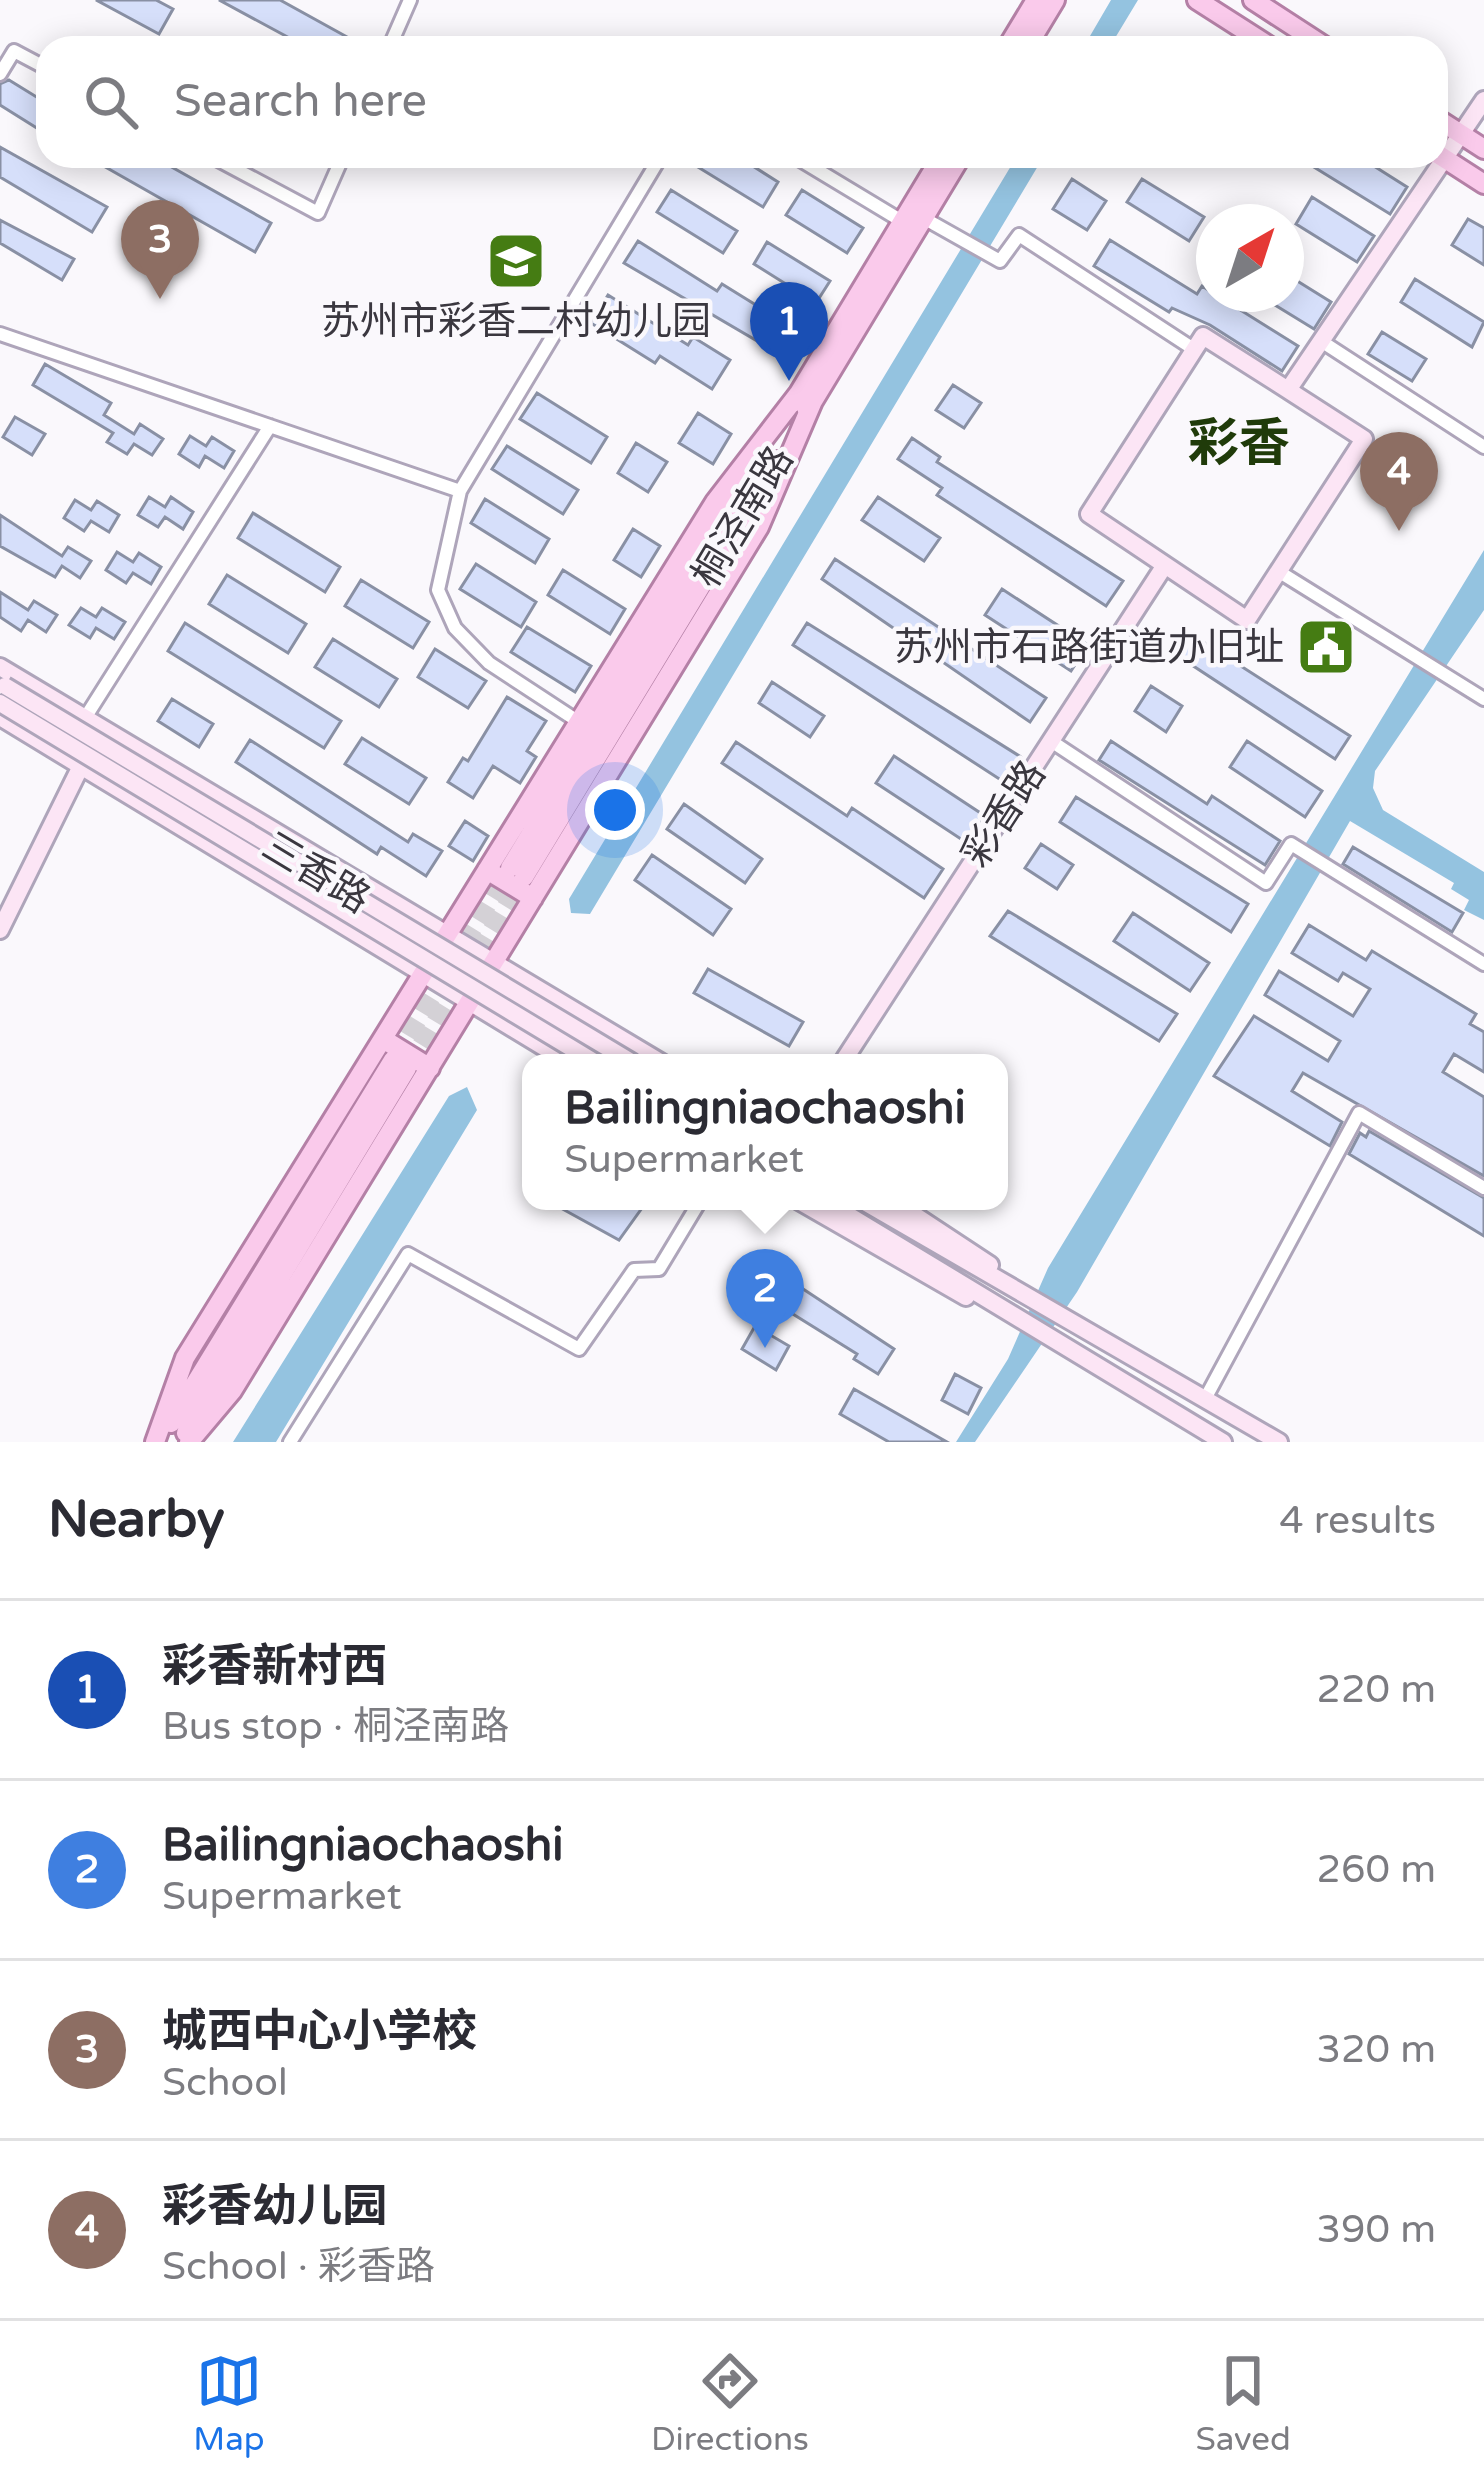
<!DOCTYPE html>
<meta charset="utf-8">
<style>
body{margin:0;font-family:"Varela Round","Noto Sans SC",sans-serif;background:#f2f2f3;color:#2b2b33}
.compass{position:absolute;left:1196px;top:204px;width:108px;height:108px;border-radius:50%;background:#fff;box-shadow:0 6px 30px #0003;rotate:39deg}
.you{position:absolute;left:615px;top:810px;width:42px;height:42px;margin:-30px;border:9px solid #fff;border-radius:50%;background:#1a73e8;box-shadow:0 0 0 18px #1a73e833}
.badge{display:grid;place-items:center;width:78px;height:78px;border-radius:50%;background:#1a73e8;color:#fff;font-size:39px;font-weight:700}
.pin{position:absolute;translate:-50% -99px;filter:drop-shadow(0 3px 6px #0008)}
.pin::after{content:'';position:absolute;top:63px;width:42px;height:36px;background:inherit;clip-path:polygon(0 0,100% 0,50% 100%)}
.popup{position:absolute;left:522px;top:1054px;width:486px;height:156px;box-sizing:border-box;display:grid;place-content:center;border-radius:24px;background:#fff;filter:drop-shadow(0 3px 9px #0005);font-size:39px;white-space:nowrap;color:#7c7c81}
.popup b{font-size:45px;color:#2b2b33}
.popup::after{content:'';position:absolute;left:50%;top:100%;margin-left:-24px;border:24px solid transparent;border-top-color:#fff}
.list{margin:0;padding:0;list-style:none}
h2{display:flex;justify-content:space-between;align-items:center;height:156px;margin:0;padding:0 48px;font-size:51px}
h2 small{font-size:39px;font-weight:400;color:#7c7c81}
.list li{display:grid;grid-template-columns:78px 1fr auto;gap:36px;align-items:center;box-sizing:border-box;height:180px;padding:0 48px;border-top:3px solid #e1e1e2}
.list b{display:block;font-size:45px;white-space:nowrap}
.list p{margin:0;font-size:39px;white-space:nowrap;color:#7c7c81}
.list em{font-size:39px;font-style:normal;color:#7c7c81}
.icon{flex:none;width:66px;height:66px;fill:none;stroke:currentColor;stroke-width:2;stroke-linecap:round;stroke-linejoin:round}
.map{position:relative;flex:none;width:1484px;height:1442px;overflow:hidden}
.search{position:absolute;background:#fff;box-shadow:0 6px 30px #0003;left:36px;right:36px;top:36px;height:132px;display:flex;align-items:center;gap:30px;box-sizing:border-box;padding:0 42px;border-radius:36px;color:#7c7c81;font-size:45px}
.sheet{height:876px;background:#fff}
nav{display:flex;justify-content:space-around;align-items:center;box-sizing:border-box;height:168px;border-top:3px solid #e1e1e2;background:#fff;font-size:33px;color:#7c7c81}
nav a{display:grid;justify-items:center;gap:6px}
nav .on{color:#1a73e8}
.map>svg:first-child{display:block}
.water{fill:#94c3e0}
.building{fill:#d6dffa;stroke:#8990a4;stroke-width:3}
.lines{fill:none;stroke-linecap:round;stroke-linejoin:round}
.primary-tunnel{stroke:#d4d1d6;stroke-width:18;stroke-dasharray:18 9;stroke-linecap:butt}
.street-casing{stroke:#aea5ba;stroke-width:18}
.secondary-casing{stroke:#aea5ba;stroke-width:22}
.primary-casing{stroke:#b480a6;stroke-width:24}
.street{stroke:#fff;stroke-width:12}
.secondary{stroke:#fce5f5;stroke-width:16}
.primary{stroke:#facaeb;stroke-width:18}
.secondary-bridge-casing{stroke:#aea5ba;stroke-width:22;stroke-linecap:butt}
.secondary-bridge{stroke:#fce5f5;stroke-width:16}
.labels{text-anchor:middle;dominant-baseline:central;stroke-width:9;stroke-linejoin:round;paint-order:stroke}
.poi-label{font-size:39px;fill:#3a373f;stroke:#faf8fc}
.street-label{font-size:39px;fill:#3a373f;stroke:#faf8fc}
.district-label{font-size:51px;font-weight:bold;fill:#203b0a;stroke:#faf8fc}
</style>
<div class="map">
<svg width="1484" height="1442" viewBox="0 0 1484 1442">
<rect width="100%" height="100%" fill="#faf8fc"/>
<path class="water" d="M1111 0H1138L1109 48H1083Z
M1017 156H1044L590 914 571 913 569 899Z
M1484 550V610L1375 771 1373 788 1383 810 1484 872V920L1464 910 1469 900 1451 889 1454 883 1350 821 1077 1292 975 1442H956L1008 1359 1048 1268Z
M467 1087 477 1110 276 1442H233L449 1096Z"/>
<path class="building" d="M96 0H156L173 9 159 34Z
M219 0H280L367 48H308Z
M9 80 48 104V135L0 105V84Z
M0 147 107 207 92 232 0 177Z
M86 156H152L271 223 255 252Z
M680 156H737L778 182 763 207Z
M1296 156H1358L1407 187 1390 214Z
M1072 179 1106 201 1087 230 1053 209Z
M1142 179 1204 217 1189 241 1127 202Z
M671 190 737 231 723 253 657 212Z
M802 190 863 228 847 253 786 215Z
M1312 197 1374 236 1357 262 1296 224Z
M1468 219 1484 228V265L1452 245Z
M0 220 74 259 62 280 0 243Z
M1110 240 1197 294 1202 286 1298 346 1282 371 1210 325 1172 308 1169 312 1094 266Z
M638 241 717 291 722 284 796 330 781 355 624 263Z
M767 242 830 281 816 303 754 264Z
M1286 274 1331 302 1314 329 1257 294H1286Z
M1415 279 1484 322 1472 347 1401 302Z
M608 295 688 345 693 337 730 360 712 389 660 356 655 363 591 323Z
M1382 332 1426 359 1412 381 1368 354Z
M45 364 111 403 104 415 134 434 140 424 163 439 152 455 134 444 127 454 107 442 113 433 33 385Z
M953 385 981 403 964 428 936 410Z
M537 393 607 437 591 463 520 419Z
M698 413 731 434 713 464 679 443Z
M15 417 45 434 32 455 3 437Z
M190 436 206 446 212 437 234 451 224 468 205 456 199 467 179 454Z
M912 438 940 457 937 462 1123 581 1106 606 937 495 942 488 898 459Z
M636 443 667 462 648 492 618 473Z
M507 446 578 490 563 514 492 469Z
M149 497 165 507 171 497 193 512 183 529 165 517 158 527 138 515Z
M878 497 940 538 924 561 862 520Z
M485 499 549 539 535 563 471 523Z
M75 500 91 510 97 501 119 515 109 532 91 521 84 531 64 518Z
M253 513 340 567 325 592 238 538Z
M0 515 62 556 68 547 91 561 80 578 62 566 55 577 0 546Z
M633 529 660 546 641 577 614 560Z
M117 552 133 562 139 553 161 567 151 584 133 573 126 583 106 570Z
M835 559 1046 698 1030 722 822 579Z
M476 564 536 602 521 627 460 589Z
M563 570 625 609 610 634 548 595Z
M227 575 306 624 288 653 209 604Z
M361 580 429 622 413 648 345 606Z
M1002 589 1088 645 1071 671 985 615Z
M0 592 28 610 34 601 57 615 46 632 28 620 21 631 0 617Z
M81 608 96 617 102 608 125 622 114 639 96 628 90 638 69 625Z
M185 623 341 721 324 748 168 651Z
M807 623 1021 757 1004 782 793 645Z
M527 627 591 666 575 692 511 652Z
M1186 631 1350 736 1335 759 1172 652Z
M333 639 397 679 379 707 315 667Z
M435 649 486 681 468 708 418 677Z
M772 682 824 716 810 737 759 703Z
M1151 686 1182 706 1166 732 1135 711Z
M507 697 546 721 527 751 536 757 520 783 493 766 473 798 448 782 463 758 468 761Z
M172 699 213 724 199 747 158 721Z
M362 738 426 778 409 804 345 764Z
M250 740 408 842 413 834 442 851 426 876 381 847 377 854 236 762Z
M1111 741 1207 804 1212 796 1280 841 1265 865 1099 760Z
M1247 741 1322 791 1305 817 1230 767Z
M736 742 847 816 852 808 943 869 924 898 722 763Z
M894 756 985 816 967 843 876 783Z
M1076 797 1248 904 1231 932 1060 822Z
M684 804 762 859 745 883 667 829Z
M465 821 488 836 473 861 449 846Z
M1041 844 1073 865 1057 889 1025 868Z
M1353 847 1463 913 1452 932 1343 864Z
M652 855 731 909 713 935 635 880Z
M1008 911 1177 1014 1159 1041 990 936Z
M1133 913 1209 963 1190 991 1114 941Z
M1309 925 1366 960 1372 951 1476 1014 1470 1024 1484 1032V1072L1454 1054 1443 1072 1484 1097V1176L1303 1073 1292 1091 1342 1122 1330 1146 1214 1076 1254 1016 1328 1061 1340 1041 1265 995 1279 971 1353 1016 1370 989 1343 973 1338 981 1292 953Z
M708 969 803 1022 789 1046 694 993Z
M1369 1131 1484 1198V1236L1349 1154 1360 1133 1366 1137Z
M548 1201H647L619 1240Z
M794 1283 894 1349 878 1374 854 1359 857 1354 780 1306Z
M755 1326 789 1346 776 1370 742 1349Z
M955 1374 981 1388 968 1414 942 1400Z
M854 1389 947 1442H889L840 1414Z"/>
<g class="lines">
<path class="primary-tunnel" d="M394 1059 510 868
M407 1068 523 878"/>
<g class="street-casing">
<path id="street" d="M389 48 410 0
M0 74 14 51 48 69
M211 156 318 213 343 156
M794 156 905 223
M920 216 1000 261 1019 235 1195 350
M0 334 460 491
M1321 341 1484 447
M1278 571 1484 699
M85 718 270 426
M579 722 489 663 455 628 438 590 460 491 661 156
M1051 741 1266 883 1291 844 1484 964
M1205 1399 1359 1113 1484 1188
M290 1442 408 1254 579 1349 634 1270 659 1269 700 1201"/>
</g>
<g class="secondary-casing">
<path id="secondary" d="M1165 565 1089 514 1203 336 1288 390
M0 667 662 1063
M0 717 570 1063
M0 930 81 766
M842 1063 1165 565 1247 620 1364 439 1288 390 1484 100
M799 1201 966 1297
M825 1201 1223 1442
M863 1201 1279 1442
M893 1201 990 1265"/>
</g>
<g class="primary-casing">
<path id="primary" d="M1197 0 1272 48
M1253 0 1327 48
M1007 48 1036 0
M1026 48 1055 0
M1436 118 1484 149
M1436 153 1484 184
M793 403 942 156
M807 411 961 156
M510 868 754 467
M487 870 533 898
M524 877 777 461
M383 1039 430 1068
M171 1423 393 1060
M186 1433 407 1068
M155 1442 185 1358 715 502 799 393
M189 1442 232 1391 759 527 813 401"/>
</g>
<use href="#street" class="street"/>
<use href="#secondary" class="secondary"/>
<use href="#primary" class="primary"/>
<g class="secondary-bridge-casing">
<path id="secondary-bridge" d="M5 686 633 1063
M0 703 596 1063"/>
</g>
<use href="#secondary-bridge" class="secondary-bridge"/>
</g>
<defs>
<g id="school-square" transform="scale(3)"><rect x="-9" y="-9" width="18" height="18" rx="4" fill="#457c13" stroke="#faf8fc"/><path d="M0-5L7-2L0 1L-7-2ZM-4 1L0 2.5L4 1V4Q0 6-4 4Z" fill="#fff"/></g>
<g id="civic-square" transform="scale(3)"><rect x="-9" y="-9" width="18" height="18" rx="4" fill="#457c13" stroke="#faf8fc"/><path d="M-.6-6.5H3V-4.5H.6V-3L4-1V1h2V6H-6V1h2V-1L-.6-3ZM-1.2 2.5V6h2.4V2.5Z" fill="#fff"/></g>
</defs>
<g fill-rule="evenodd">
<use href="#school-square" x="516" y="261"/>
<use href="#civic-square" x="1326" y="647"/>
</g>
<g class="labels">
<g class="poi-label">
<text x="516" y="321">苏州市彩香二村幼儿园</text>
<text x="1284" y="647" text-anchor="end">苏州市石路街道办旧址</text>
</g>
<g class="street-label">
<text transform="translate(743 517) rotate(-59)">桐泾南路</text>
<text transform="translate(1004 814) rotate(-57)">彩香路</text>
<text transform="translate(316 873) rotate(31)">三香路</text>
</g>
<g class="district-label">
<text x="1239" y="444">彩香</text>
</g>
</g>
</svg>
<svg class="compass" viewBox="-18 -18 36 36"><path d="M0-13l5 13h-10z" fill="#e53935"/><path d="M0 13l5-13h-10z" fill="#7c7c81"/></svg>
<div class="you"></div>
<div class="pin badge" style="left:789px;top:381px;background:#1a4fb4">1</div>
<div class="pin badge" style="left:765px;top:1348px;background:#3f7fe0">2</div>
<div class="popup"><b>Bailingniaochaoshi</b>Supermarket</div>
<div class="pin badge" style="left:160px;top:299px;background:#8d6e63">3</div>
<div class="pin badge" style="left:1399px;top:531px;background:#8d6e63">4</div>
<div class="search"><svg class="icon" aria-label="search" viewBox="0 0 24 24"><circle cx="10" cy="10" r="6"/><path d="M15 15l6 6"/></svg>Search here</div>
</div>
<section class="sheet">
<h2>Nearby<small>4 results</small></h2>
<ul class="list">
<li><span class="badge" style="background:#1a4fb4">1</span><div><b>彩香新村西</b><p>Bus stop · 桐泾南路</p></div><em>220 m</em></li>
<li><span class="badge" style="background:#3f7fe0">2</span><div><b>Bailingniaochaoshi</b><p>Supermarket</p></div><em>260 m</em></li>
<li><span class="badge" style="background:#8d6e63">3</span><div><b>城西中心小学校</b><p>School</p></div><em>320 m</em></li>
<li><span class="badge" style="background:#8d6e63">4</span><div><b>彩香幼儿园</b><p>School · 彩香路</p></div><em>390 m</em></li>
</ul>
</section>
<nav>
<a class="on"><svg class="icon" aria-label="map" viewBox="0 0 24 24"><path d="M3 6l6-2 6 2 6-2v14l-6 2-6-2-6 2zM9 4v14M15 6v14"/></svg>Map</a>
<a><svg class="icon" aria-label="directions" viewBox="0 0 24 24"><path d="M12 3l9 9-9 9-9-9zM9 14v-3h6M13 9l2 2-2 2"/></svg>Directions</a>
<a><svg class="icon" aria-label="saved" viewBox="0 0 24 24"><path d="M7 4h10v16l-5-4-5 4z"/></svg>Saved</a>
</nav>
